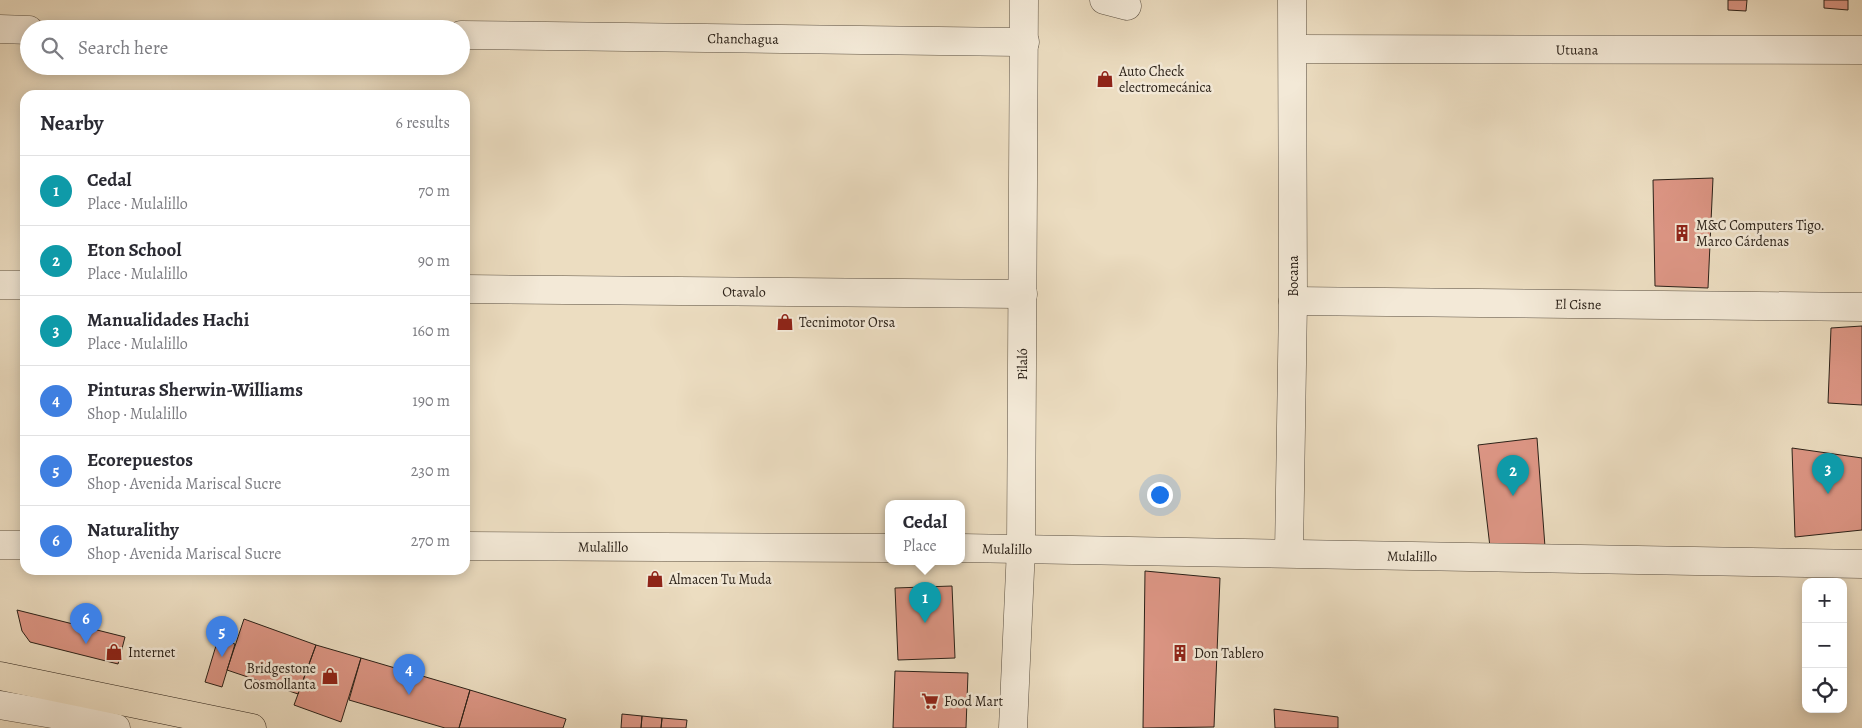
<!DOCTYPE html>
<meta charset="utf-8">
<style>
body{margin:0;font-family:Alegreya,serif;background:#f7f7f7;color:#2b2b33}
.controls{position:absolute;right:15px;bottom:15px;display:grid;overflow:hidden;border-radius:10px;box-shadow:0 2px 12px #0003}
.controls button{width:45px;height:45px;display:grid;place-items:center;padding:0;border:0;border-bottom:1px solid #e1e1e2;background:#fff;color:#2b2b33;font:25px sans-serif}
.you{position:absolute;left:1159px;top:494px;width:18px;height:18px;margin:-12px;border:4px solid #fff;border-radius:50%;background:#1a73e8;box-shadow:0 0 0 8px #1a73e833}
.badge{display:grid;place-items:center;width:32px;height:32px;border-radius:50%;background:#8f2418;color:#fff;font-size:16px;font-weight:700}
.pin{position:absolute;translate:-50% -41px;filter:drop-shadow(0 1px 2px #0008)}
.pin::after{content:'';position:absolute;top:26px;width:18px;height:15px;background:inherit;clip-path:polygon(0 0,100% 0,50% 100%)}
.popup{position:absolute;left:885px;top:500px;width:80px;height:65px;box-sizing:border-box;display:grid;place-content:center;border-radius:10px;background:#fff;filter:drop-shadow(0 1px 4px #0005);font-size:16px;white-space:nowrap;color:#7c7c81}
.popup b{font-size:19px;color:#2b2b33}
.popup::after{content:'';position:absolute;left:50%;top:100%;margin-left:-10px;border:10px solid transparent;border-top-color:#fff}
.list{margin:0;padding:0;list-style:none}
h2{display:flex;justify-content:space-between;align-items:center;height:65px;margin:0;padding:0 20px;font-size:21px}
h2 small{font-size:16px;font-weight:400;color:#7c7c81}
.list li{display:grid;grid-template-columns:32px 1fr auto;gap:15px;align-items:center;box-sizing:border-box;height:70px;padding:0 20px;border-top:1px solid #e1e1e2}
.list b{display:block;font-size:19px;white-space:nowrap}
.list p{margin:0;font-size:16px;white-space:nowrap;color:#7c7c81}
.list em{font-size:16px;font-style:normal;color:#7c7c81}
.icon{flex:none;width:28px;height:28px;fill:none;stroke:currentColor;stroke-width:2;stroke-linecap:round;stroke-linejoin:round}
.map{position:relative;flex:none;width:1862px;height:728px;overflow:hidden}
.search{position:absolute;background:#fff;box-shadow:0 2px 12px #0003;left:20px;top:20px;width:450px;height:55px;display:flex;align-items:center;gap:12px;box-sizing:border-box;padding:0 18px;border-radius:28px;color:#7c7c81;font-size:19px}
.panel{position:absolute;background:#fff;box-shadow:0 2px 12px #0003;left:20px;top:90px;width:450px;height:485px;border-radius:15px}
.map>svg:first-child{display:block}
.building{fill:#dd9685;stroke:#2b2118}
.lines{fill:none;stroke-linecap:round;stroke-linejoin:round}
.minor-casing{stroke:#5b5042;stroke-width:29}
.major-casing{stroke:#2b2118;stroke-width:29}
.minor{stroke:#f3e9d7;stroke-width:28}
.major{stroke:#ecddc1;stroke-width:28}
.labels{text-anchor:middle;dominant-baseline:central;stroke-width:5;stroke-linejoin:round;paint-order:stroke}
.street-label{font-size:14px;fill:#2b2118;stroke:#f3e9d7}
.poi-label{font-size:14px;fill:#2b2118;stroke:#f3e9d7;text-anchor:start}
</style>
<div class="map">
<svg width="1862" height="728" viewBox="0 0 1862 728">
<rect width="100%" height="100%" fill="#ecddc1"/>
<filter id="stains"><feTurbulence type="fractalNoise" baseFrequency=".004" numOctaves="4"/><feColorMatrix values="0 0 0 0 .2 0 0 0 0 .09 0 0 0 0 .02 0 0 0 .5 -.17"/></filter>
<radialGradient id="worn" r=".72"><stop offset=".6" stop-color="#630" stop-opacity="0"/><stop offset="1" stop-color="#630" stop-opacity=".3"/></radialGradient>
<path class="building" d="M1728 0H1747L1746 11 1728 10Z
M1824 0H1848V10L1824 8Z
M1713 178 1708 288 1655 286 1653 180Z
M1862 326V405L1828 403 1831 328Z
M1537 438 1545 547H1490L1478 445Z
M1792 448 1862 458V530L1795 537Z
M1145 571 1220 578 1214 727 1143 728Z
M952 586 955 658 898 660 895 588Z
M17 610 125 637 118 664 30 642 22 631Z
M244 619 316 645 298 694 227 670Z
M218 639 235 644 222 687 205 682Z
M316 645 361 658 341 722 294 705Z
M361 658 470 690 459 728H445L349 700Z
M895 671 968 673 966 728H893Z
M470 690 566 719 563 728H459Z
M1274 709 1338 717V728H1275Z
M622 714 642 716 641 728H621Z
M642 716 662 718 661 728H641Z
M662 718 687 720 686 728H661Z"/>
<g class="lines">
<g class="minor-casing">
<g id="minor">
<path d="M1104 0 1127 6"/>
<path d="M0 29 29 30"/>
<path id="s1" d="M461 35 1025 42"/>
<path id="s2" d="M1293 49 1862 50"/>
<path d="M0 285H25"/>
<path id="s3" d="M465 289 1023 294"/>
<path id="s4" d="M1293 301 1862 307"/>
<path d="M0 545H25"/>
<path id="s5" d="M465 546 889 548"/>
<path id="s6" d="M961 548 1862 564"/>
<path d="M1289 553 1293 301 1292 0"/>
<path d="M0 705 76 718 116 728"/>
<path id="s7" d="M1013 728 1021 548 1024 0"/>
</g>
</g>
<g class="major-casing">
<path id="major" d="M0 676 252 728"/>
</g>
<use href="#minor" class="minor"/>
<use href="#major" class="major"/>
</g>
<defs>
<g id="shop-bare" transform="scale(1.35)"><path d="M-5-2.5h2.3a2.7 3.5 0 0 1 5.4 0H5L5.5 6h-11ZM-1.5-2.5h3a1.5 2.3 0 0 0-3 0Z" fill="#8f2418" stroke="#f3e9d7" stroke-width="2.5" paint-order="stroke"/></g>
<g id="building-bare" transform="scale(1.35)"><path d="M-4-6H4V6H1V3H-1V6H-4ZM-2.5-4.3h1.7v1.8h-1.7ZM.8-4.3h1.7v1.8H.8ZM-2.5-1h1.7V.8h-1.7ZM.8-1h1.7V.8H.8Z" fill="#8f2418" stroke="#f3e9d7" stroke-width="2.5" paint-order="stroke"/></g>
<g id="supermarket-bare" transform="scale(1.35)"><path d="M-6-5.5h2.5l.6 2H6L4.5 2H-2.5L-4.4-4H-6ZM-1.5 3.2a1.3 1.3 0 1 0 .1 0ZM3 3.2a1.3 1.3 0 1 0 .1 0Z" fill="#8f2418" stroke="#f3e9d7" stroke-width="2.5" paint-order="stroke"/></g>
</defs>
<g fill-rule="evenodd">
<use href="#shop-bare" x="1105" y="79"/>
<use href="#building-bare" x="1682" y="233"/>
<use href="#shop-bare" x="785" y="322"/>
<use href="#shop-bare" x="655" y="579"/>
<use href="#shop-bare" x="114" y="652"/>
<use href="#building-bare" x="1180" y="653"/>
<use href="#shop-bare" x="330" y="676"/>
<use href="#supermarket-bare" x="930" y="701"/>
</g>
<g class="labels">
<g class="street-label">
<text stroke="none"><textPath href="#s1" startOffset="282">Chanchagua</textPath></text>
<text stroke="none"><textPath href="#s2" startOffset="284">Utuana</textPath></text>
<text transform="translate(1293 276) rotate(-90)">Bocana</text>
<text stroke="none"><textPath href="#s3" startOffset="279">Otavalo</textPath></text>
<text stroke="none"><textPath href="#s4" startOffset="285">El Cisne</textPath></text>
<text stroke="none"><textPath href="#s7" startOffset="364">Pilaló</textPath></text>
<text stroke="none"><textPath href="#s5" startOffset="138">Mulalillo</textPath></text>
<text stroke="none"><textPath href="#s6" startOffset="46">Mulalillo</textPath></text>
<text stroke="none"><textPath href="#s6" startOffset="451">Mulalillo</textPath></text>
</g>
<g class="poi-label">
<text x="1119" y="71">Auto Check<tspan x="1119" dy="16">electromecánica</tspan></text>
<text x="1696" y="225">M&amp;C Computers Tigo.<tspan x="1696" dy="16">Marco Cárdenas</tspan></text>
<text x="799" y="322">Tecnimotor Orsa</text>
<text x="669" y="579">Almacen Tu Muda</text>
<text x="128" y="652">Internet</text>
<text x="1194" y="653">Don Tablero</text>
<text x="316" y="668" text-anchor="end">Bridgestone<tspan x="316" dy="16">Cosmollanta</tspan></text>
<text x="944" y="701">Food Mart</text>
</g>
</g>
<rect width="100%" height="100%" filter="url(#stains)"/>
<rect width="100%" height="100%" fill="url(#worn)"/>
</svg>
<div class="controls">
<button>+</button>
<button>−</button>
<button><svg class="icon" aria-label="locate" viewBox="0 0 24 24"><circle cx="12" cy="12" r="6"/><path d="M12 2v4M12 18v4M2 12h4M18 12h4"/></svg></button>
</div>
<div class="you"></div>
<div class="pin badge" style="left:925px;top:623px;background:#0f9aa8">1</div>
<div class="popup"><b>Cedal</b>Place</div>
<div class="pin badge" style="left:1513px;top:496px;background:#0f9aa8">2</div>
<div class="pin badge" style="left:1828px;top:494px;background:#0f9aa8">3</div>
<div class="pin badge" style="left:409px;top:695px;background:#3f7fe0">4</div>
<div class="pin badge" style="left:222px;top:657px;background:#3f7fe0">5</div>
<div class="pin badge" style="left:86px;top:644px;background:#3f7fe0">6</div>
<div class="search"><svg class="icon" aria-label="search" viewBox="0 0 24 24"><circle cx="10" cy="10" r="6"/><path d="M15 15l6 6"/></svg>Search here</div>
<section class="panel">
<h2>Nearby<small>6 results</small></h2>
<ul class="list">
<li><span class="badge" style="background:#0f9aa8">1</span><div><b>Cedal</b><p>Place · Mulalillo</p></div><em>70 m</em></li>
<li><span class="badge" style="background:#0f9aa8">2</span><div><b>Eton School</b><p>Place · Mulalillo</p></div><em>90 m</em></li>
<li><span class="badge" style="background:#0f9aa8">3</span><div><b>Manualidades Hachi</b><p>Place · Mulalillo</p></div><em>160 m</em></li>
<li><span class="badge" style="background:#3f7fe0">4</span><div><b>Pinturas Sherwin-Williams</b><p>Shop · Mulalillo</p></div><em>190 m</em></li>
<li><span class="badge" style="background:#3f7fe0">5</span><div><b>Ecorepuestos</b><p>Shop · Avenida Mariscal Sucre</p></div><em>230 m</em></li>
<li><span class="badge" style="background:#3f7fe0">6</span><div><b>Naturalithy</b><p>Shop · Avenida Mariscal Sucre</p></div><em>270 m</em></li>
</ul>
</section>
</div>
